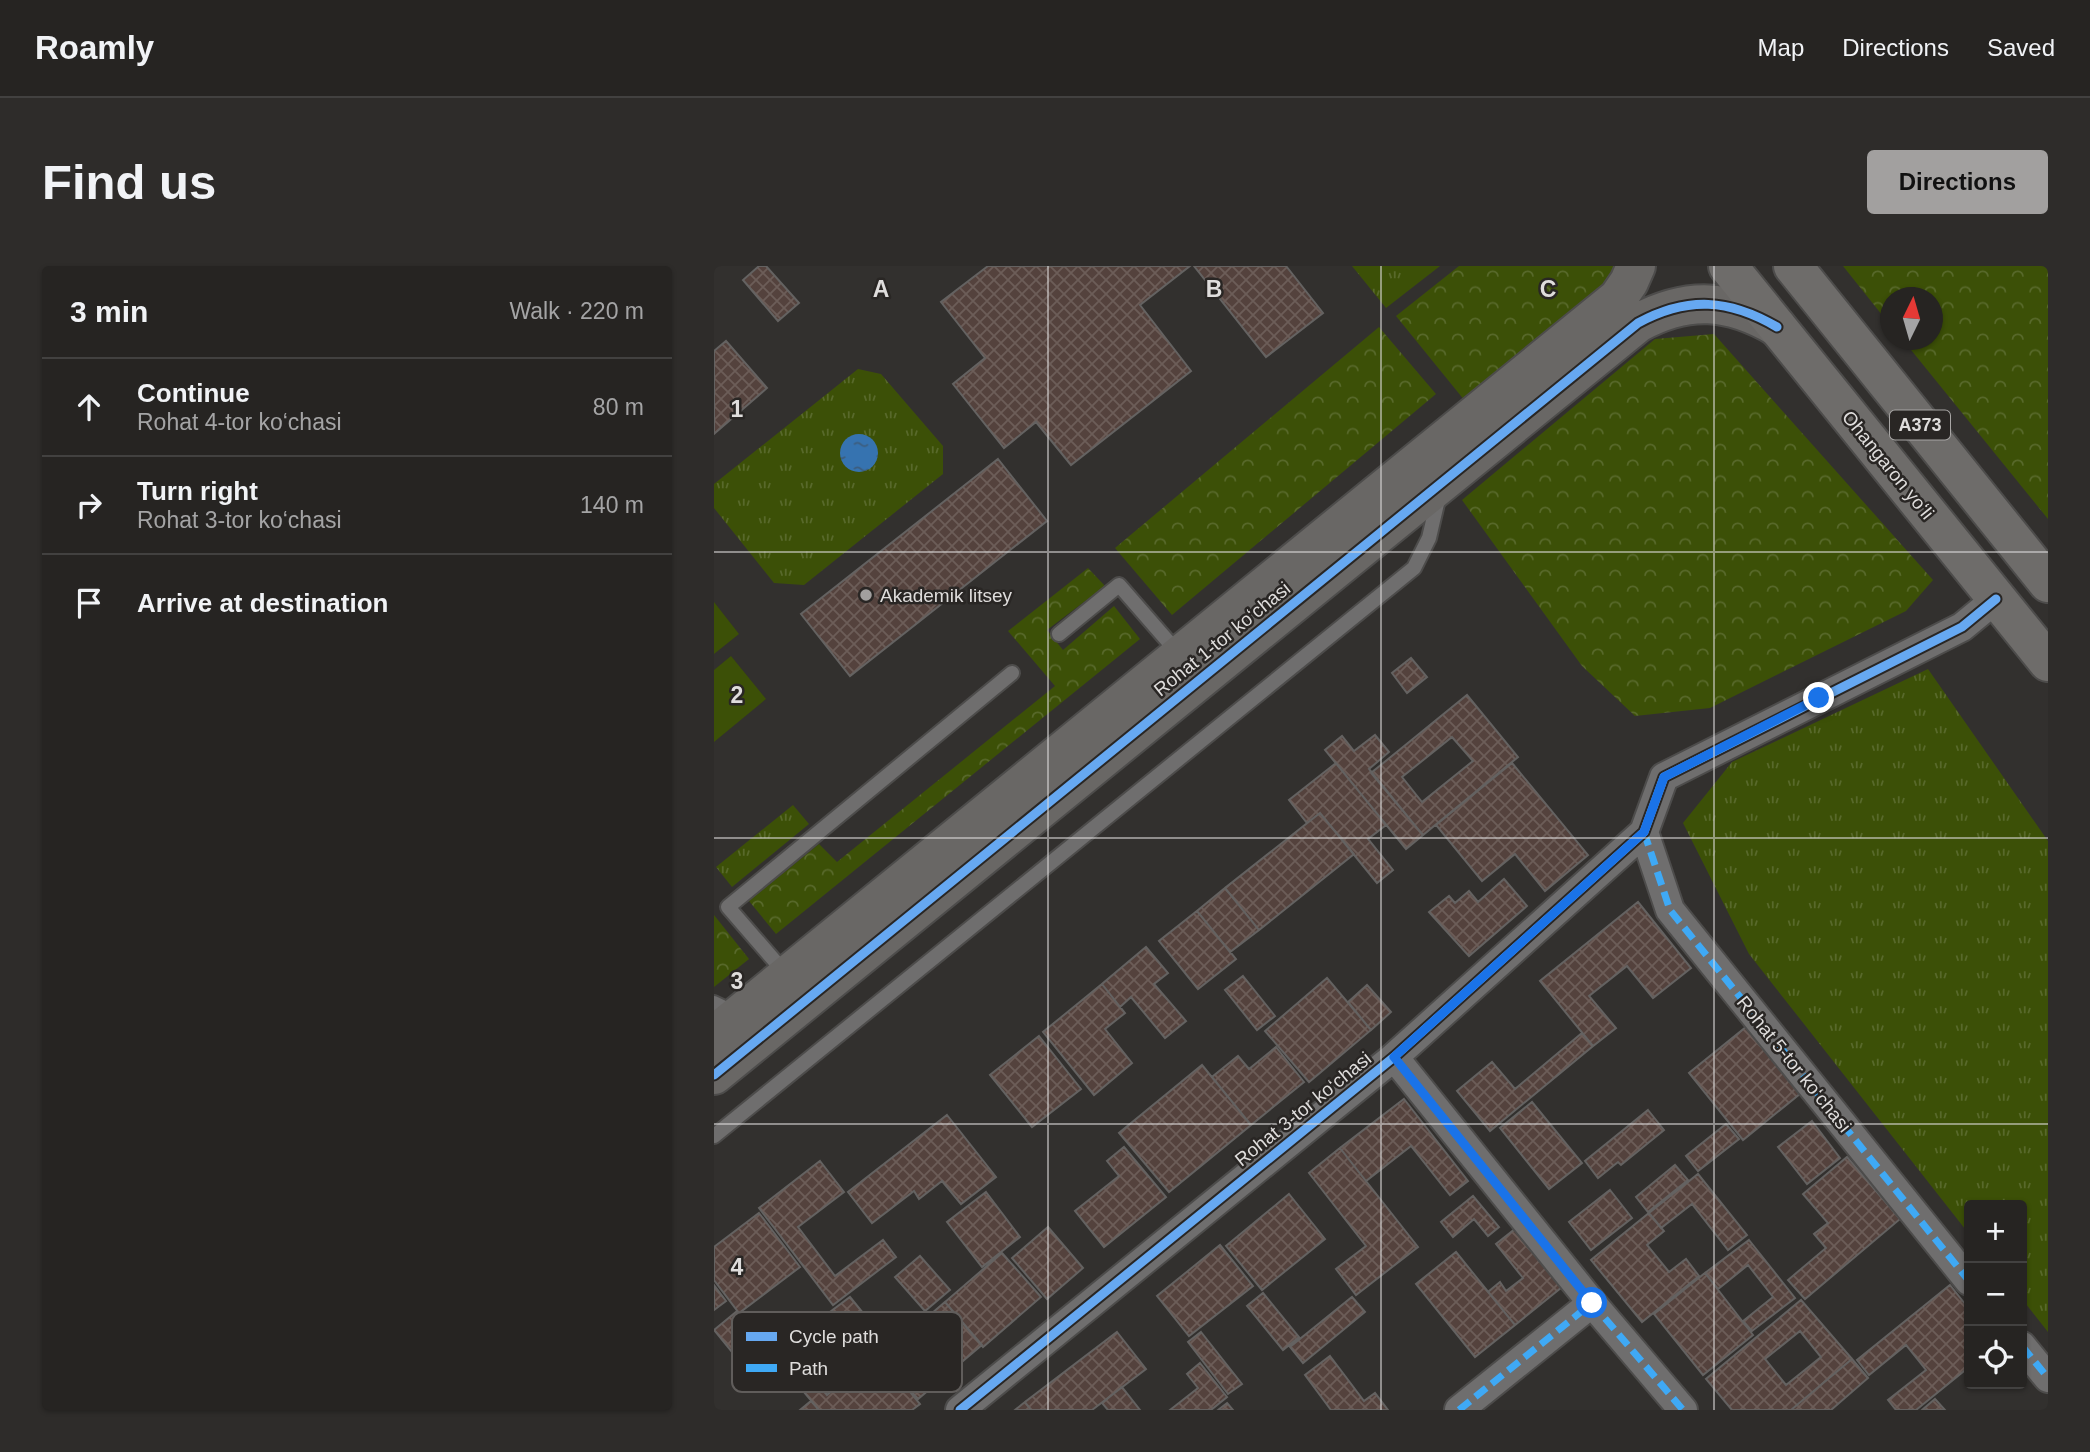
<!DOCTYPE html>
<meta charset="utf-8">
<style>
body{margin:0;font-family:Arial,sans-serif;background:#2e2c2a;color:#f1f3f6}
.controls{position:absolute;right:21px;bottom:21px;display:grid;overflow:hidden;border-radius:7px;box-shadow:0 2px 5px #0004}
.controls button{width:63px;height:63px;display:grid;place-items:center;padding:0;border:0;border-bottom:2px solid #424140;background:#262422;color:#f1f3f6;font:35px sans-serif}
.compass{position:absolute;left:1166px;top:21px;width:63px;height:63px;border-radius:50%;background:#262422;box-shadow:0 2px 5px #0004;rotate:5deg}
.stop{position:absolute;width:21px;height:21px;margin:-16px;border:5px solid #1a73e8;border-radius:50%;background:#fff}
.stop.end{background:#1a73e8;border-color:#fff;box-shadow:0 2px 7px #0008}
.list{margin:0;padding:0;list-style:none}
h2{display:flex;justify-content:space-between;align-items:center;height:91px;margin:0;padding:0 28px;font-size:30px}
h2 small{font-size:23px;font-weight:400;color:#a4a4a5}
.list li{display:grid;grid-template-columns:46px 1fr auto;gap:21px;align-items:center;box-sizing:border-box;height:98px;padding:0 28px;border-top:2px solid #424140}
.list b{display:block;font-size:26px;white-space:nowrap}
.list p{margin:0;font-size:23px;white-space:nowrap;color:#a4a4a5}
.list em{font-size:23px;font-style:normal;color:#a4a4a5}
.icon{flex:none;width:38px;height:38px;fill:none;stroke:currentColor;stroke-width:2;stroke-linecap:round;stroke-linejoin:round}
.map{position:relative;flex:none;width:1334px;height:1144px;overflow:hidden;border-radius:7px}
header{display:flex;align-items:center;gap:42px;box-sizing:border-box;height:98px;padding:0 35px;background:#262422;border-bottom:2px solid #424140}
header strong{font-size:33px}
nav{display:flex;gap:38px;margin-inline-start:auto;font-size:24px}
.intro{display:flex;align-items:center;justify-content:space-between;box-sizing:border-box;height:168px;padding:0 42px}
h1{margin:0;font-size:49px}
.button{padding:18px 32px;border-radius:7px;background:#a2a09f;color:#111;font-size:24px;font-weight:700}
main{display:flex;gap:42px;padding:0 42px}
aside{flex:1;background:#262422;border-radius:7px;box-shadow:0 2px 5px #0004}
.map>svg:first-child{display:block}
.grass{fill:url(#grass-tufts)}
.forest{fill:url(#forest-crowns)}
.pitch{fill:#3c5007}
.water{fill:url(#water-ripples)}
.building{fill:url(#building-cross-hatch);stroke:#646261;stroke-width:2;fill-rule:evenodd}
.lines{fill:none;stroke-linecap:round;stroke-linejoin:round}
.lane-casing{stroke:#4d4c4b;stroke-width:18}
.street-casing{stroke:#4d4c4b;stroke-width:32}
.secondary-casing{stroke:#4d4c4b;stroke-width:42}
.highway-casing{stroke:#4d4c4b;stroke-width:42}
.lane{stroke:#6f6e6e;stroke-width:14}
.street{stroke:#6f6e6e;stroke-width:28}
.secondary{stroke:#696765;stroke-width:38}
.highway{stroke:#6e6c6a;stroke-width:38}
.quiet{stroke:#3fa9f5;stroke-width:7;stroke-dasharray:14 7;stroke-linecap:butt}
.cycleway-casing{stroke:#292624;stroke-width:13}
.cycleway{stroke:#66a8f1;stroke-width:9}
.route{stroke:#1a73e8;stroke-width:9}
.grid{fill:none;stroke:#dfdddc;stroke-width:2;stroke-opacity:0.55}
.poi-dot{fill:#a2a09f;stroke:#292624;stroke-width:2.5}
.labels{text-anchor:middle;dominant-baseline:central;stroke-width:5;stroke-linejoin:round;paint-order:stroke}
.shield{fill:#292624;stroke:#a8a6a5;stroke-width:2}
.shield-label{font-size:18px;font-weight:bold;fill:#dfdddc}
.street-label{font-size:19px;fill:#dfdddc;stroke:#292624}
.poi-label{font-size:19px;fill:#dfdddc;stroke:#292624;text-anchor:start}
.key{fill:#292624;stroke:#605d5b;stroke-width:2}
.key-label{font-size:19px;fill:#dfdddc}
.grid-label{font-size:23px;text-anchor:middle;font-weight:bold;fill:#dfdddc;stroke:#292624;stroke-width:5;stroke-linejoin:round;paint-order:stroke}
</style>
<header>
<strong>Roamly</strong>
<nav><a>Map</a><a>Directions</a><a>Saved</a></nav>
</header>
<div class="intro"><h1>Find us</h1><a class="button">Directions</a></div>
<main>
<aside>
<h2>3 min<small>Walk · 220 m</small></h2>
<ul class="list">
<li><svg class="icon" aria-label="ahead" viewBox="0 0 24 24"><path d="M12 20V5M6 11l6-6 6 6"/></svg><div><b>Continue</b><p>Rohat 4-tor ko‘chasi</p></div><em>80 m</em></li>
<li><svg class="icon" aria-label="right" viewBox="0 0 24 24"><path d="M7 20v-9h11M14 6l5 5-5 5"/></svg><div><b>Turn right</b><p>Rohat 3-tor ko‘chasi</p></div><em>140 m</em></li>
<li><svg class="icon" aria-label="arrive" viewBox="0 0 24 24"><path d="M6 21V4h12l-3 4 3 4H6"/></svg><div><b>Arrive at destination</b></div></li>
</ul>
</aside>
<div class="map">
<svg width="1334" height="1144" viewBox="0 0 1334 1144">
<defs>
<pattern id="grass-tufts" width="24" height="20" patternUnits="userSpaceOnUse" patternTransform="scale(1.75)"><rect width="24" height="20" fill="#3c5007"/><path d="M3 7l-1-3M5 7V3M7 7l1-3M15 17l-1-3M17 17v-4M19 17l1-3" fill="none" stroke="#58692b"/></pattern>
<pattern id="forest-crowns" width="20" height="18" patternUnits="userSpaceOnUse" patternTransform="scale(1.75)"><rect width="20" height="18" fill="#3c5007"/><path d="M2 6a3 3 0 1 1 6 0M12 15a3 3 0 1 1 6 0" fill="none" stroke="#58692b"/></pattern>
<pattern id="water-ripples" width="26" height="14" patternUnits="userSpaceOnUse" patternTransform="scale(1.75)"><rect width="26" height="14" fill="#3673b0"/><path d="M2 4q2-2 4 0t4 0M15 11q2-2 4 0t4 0" fill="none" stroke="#3c5d7e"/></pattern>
<pattern id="building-cross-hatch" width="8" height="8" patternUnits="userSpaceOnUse" patternTransform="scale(1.75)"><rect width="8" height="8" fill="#54423d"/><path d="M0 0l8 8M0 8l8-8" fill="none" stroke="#6c5d58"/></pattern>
</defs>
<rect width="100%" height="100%" fill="#32302e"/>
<path class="grass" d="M638 0H726L672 42Z
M144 103 167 108 229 180V208L90 319 60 317 0 242V218Z
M1214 403 1334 575V1066L1308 1033V939H1255V968L1035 688 969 557 1018 496Z
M79 539 95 558 18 621 2 601Z"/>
<path class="forest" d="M745 0H906L897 15 751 135 682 50Z
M1129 0H1334V253L1189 74H1218V32H1176V59Z
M665 61 722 128 458 349 401 282Z
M1000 68 1219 314 1192 345 996 442 921 450 868 400 748 234 941 73Z
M374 302 391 320 333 364 349 384 400 340 426 373 62 668 35 635 105 578 123 596 341 420 294 365Z
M0 649 35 693 0 721Z"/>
<path class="pitch" d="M0 336 25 368 0 388Z
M17 390 52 433 0 476V404Z"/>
<path class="water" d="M126 187a19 19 0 1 1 38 0a19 19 0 1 1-38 0Z"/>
<path class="building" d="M45 0H52L85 37 64 55 29 14Z
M274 0H476L426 39 477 105 357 199 322 156 290 182 239 118 271 92 227 36Z
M480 0H572L609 47 552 91Z
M12 75 53 122 0 168V85Z
M284 193 333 255 136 410 87 348Z
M697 392 713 411 693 427 678 407Z
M753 429 804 491 709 569 657 507ZM738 471 759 495 708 536 688 511Z
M661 469 675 486 655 503 709 569 692 583 611 484 628 470 640 485Z
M622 497 672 559 654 573 679 604 663 617 606 547 593 557 575 534Z
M798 497 874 589 831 625 801 588 768 615 722 559Z
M606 547 640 588 545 664 511 622Z
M790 613 813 640 755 690 715 646 735 630 741 637 755 625 764 636Z
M511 622 545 664 516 686 483 645Z
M924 636 977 702 939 732 913 700 875 730 902 762 879 780 826 715Z
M483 645 522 693 484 723 445 675Z
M432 681 454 707 440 718 472 755 451 772 417 731 406 741 388 718Z
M529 710 561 750 543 764 511 724Z
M613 712 657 764 595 816 551 765Z
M388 718 411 747 391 763 418 797 380 829 329 766Z
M653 719 677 746 657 764 634 736Z
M1032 761 1087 827 1029 874 975 807Z
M868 767 879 780 776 865 743 825 778 796 801 823Z
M325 770 367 823 318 861 276 809Z
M562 781 590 816 537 859 498 811 524 790 535 803Z
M488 799 537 859 455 926 405 867Z
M690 833 754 915 736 929 697 880 652 915 626 882Z
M818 836 868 897 835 923 786 862Z
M934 844 950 864 907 899 904 896 884 912 871 895Z
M233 849 282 911 247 938 228 915 205 933 200 925 158 957 134 926Z
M1098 855 1126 892 1093 918 1064 881Z
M1012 858 1025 873 984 905 972 890Z
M410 881 452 931 390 981 361 945 405 910 393 895Z
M626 882 704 981 642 1029 622 1003 652 980 595 907Z
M1133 891 1186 953 1091 1033 1074 1014 1112 982 1100 968 1114 957 1089 928Z
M106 895 130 926 84 961 121 1010 169 974 182 991 119 1039 45 942Z
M961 899 974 914 934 946 922 931Z
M984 908 1033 969 1014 984 978 938 947 962 935 947Z
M896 924 918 952 877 984 855 956Z
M272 926 306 971 268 1001 233 956Z
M575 928 611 973 548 1024 512 980Z
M759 930 785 961 774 970 760 953 739 971 727 956Z
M45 947 86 1001 25 1047 0 1014V981Z
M935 947 950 965 933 979 955 1006 972 993 985 1010 928 1056 877 994Z
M334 961 369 1002 333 1033 298 992Z
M801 963 848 1021 801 1059 774 1026 786 1016 792 1025 809 1012 782 978Z
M1035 974 1081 1032 1038 1065 1029 1055 1059 1031 1034 999 1004 1023 991 1007Z
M506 979 539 1020 475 1070 443 1030Z
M742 986 801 1059 761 1091 702 1018Z
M288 987 327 1031 269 1081 231 1036Z
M206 990 236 1024 211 1045 181 1011Z
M991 1007 1039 1069 989 1109 940 1048Z
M0 1019 12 1035 0 1044Z
M1236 1019 1255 1043V1101L1202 1144H1182L1174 1134 1212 1104 1192 1079 1155 1109 1143 1094Z
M549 1027 585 1071 569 1084 533 1040Z
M136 1031 171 1074 142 1096 108 1052Z
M638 1031 651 1046 589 1097 576 1081Z
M1087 1034 1138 1093 1077 1144H1018L992 1113ZM1086 1065 1107 1091 1072 1119 1051 1093Z
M231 1036 268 1079 204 1133 167 1091Z
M22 1046 58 1090 36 1108 0 1064Z
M403 1066 432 1103 378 1144H317L311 1136Z
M487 1066 528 1118 514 1128 474 1076Z
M75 1084 113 1129 164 1087 206 1138 198 1144H105L63 1094Z
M616 1090 650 1135 661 1127 674 1144H617L591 1109Z
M1138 1093 1154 1112 1117 1144H1077Z
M486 1097 513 1131 497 1144H456L484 1122 473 1108Z
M408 1121 426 1144H394L388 1137Z
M1221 1133 1231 1144H1208Z
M97 1135 105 1144H86Z
M311 1136 317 1144H301Z
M513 1137 519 1144H504Z"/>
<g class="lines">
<g class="lane-casing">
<path id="lane" d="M345 368 405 319 465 388
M72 708 14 641 298 407
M0 737 23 748
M0 870 700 302 715 272 725 229"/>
</g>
<g class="street-casing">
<path id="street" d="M930 566 956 644 1255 1015
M680 791 878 1037 969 1144
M1308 1080 1334 1112
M246 1144 680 791 930 566 950 511 1248 361 1282 333
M745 1144 878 1037"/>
</g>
<g class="secondary-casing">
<path id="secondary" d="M0 769 904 32 915 16 922 0
M0 809 924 57C974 30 1015 33 1063 61"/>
</g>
<g class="highway-casing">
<path id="highway" d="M1014 0 1334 396
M1079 0 1334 317"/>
</g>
<use href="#lane" class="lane"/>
<use href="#street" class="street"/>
<use href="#secondary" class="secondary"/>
<use href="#highway" class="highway"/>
<path class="quiet" d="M930 566 956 644 1255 1015
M680 791 878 1037 969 1144
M1308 1080 1334 1112
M745 1144 878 1037"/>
<g class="cycleway-casing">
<path id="cycleway" d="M0 809 924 57C974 30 1015 33 1063 61
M246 1144 680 791 930 566 950 511 1248 361 1282 333"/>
</g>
<use href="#cycleway" class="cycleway"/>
</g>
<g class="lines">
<path class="route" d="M878 1037 680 791 930 566 950 511 1105 432"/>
</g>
<path class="grid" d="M334 0V1144M667 0V1144M1000 0V1144M0 286H1334M0 572H1334M0 858H1334"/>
<circle class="poi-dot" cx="152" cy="329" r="7"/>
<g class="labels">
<rect class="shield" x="1176" y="144.5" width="60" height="29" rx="5"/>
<g class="shield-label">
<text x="1206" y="159">A373</text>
</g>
<g class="street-label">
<text transform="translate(1174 199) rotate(51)">Ohangaron yoʻli</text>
<text transform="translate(508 373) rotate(-39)">Rohat 1-tor koʻchasi</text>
<text transform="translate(1080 798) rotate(51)">Rohat 5-tor ko‘chasi</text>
<text transform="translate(589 843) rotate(-39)">Rohat 3-tor ko‘chasi</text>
</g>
<g class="poi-label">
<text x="166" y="329">Akademik litsey</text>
</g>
</g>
<rect x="18" y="1046" width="230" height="80" rx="10" class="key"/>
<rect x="32" y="1066" width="31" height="9" fill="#66a8f1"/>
<rect x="32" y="1098" width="31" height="8" fill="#3fa9f5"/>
<g class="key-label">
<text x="75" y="1077">Cycle path</text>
<text x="75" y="1109">Path</text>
</g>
<g class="grid-label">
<text x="167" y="31">A</text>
<text x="500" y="31">B</text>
<text x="834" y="31">C</text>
<text x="23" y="151">1</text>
<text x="23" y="437">2</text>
<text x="23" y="723">3</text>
<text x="23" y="1009">4</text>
</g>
</svg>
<div class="controls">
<button>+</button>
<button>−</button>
<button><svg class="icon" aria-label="locate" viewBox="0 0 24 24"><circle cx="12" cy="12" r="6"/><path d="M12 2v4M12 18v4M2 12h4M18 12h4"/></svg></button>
</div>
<svg class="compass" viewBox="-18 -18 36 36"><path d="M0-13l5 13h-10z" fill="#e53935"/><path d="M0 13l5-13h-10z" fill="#a4a4a5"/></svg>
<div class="stop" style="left:878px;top:1037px"></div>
<div class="stop end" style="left:1105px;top:432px"></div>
</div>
</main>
